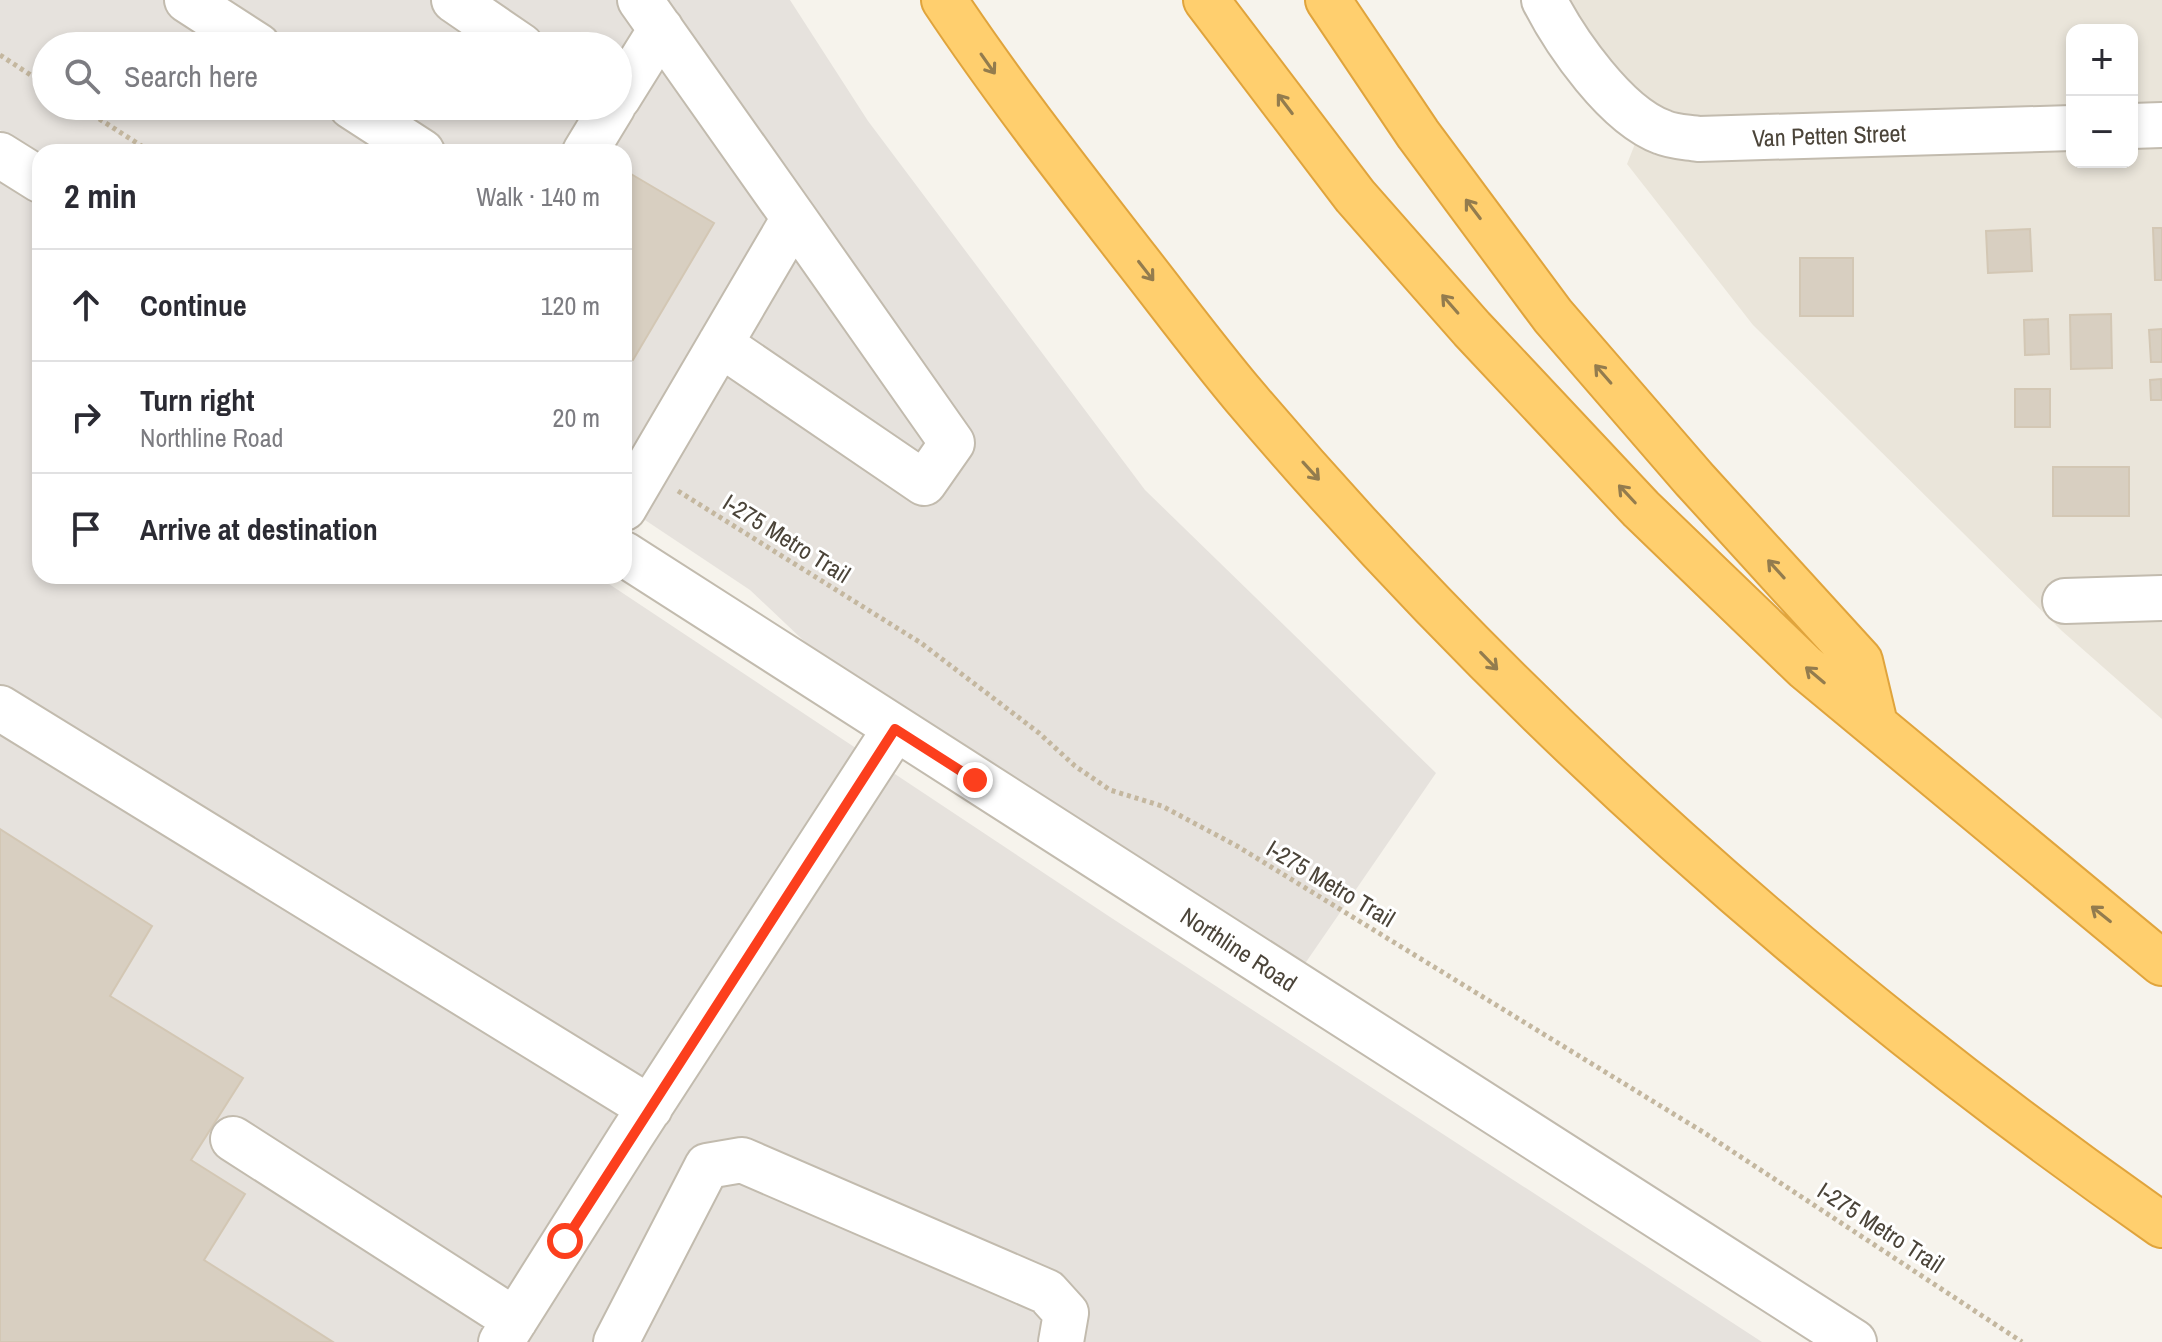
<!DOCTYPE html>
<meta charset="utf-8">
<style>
body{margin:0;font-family:"Archivo Narrow",sans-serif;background:#f2f2f3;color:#2b2b33}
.controls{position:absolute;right:24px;top:24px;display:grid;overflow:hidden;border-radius:16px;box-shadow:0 4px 12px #0003}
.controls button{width:72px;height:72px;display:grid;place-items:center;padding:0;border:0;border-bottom:2px solid #e1e1e2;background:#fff;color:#2b2b33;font:40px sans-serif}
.stop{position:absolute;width:24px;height:24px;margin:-18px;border:6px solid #fc3f1d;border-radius:50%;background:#fff}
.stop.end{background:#fc3f1d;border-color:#fff;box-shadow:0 2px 8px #0008}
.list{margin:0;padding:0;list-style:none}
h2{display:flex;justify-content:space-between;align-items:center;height:104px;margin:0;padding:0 32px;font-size:34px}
h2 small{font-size:26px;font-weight:400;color:#7c7c81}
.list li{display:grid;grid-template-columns:52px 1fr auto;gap:24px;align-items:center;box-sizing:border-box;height:112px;padding:0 32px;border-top:2px solid #e1e1e2}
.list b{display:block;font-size:30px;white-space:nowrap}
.list p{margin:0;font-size:26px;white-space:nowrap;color:#7c7c81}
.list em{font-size:26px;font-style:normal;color:#7c7c81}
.icon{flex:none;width:44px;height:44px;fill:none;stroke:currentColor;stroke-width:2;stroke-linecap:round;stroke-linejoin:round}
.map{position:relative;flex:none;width:2162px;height:1342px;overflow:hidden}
.search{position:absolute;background:#fff;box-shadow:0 4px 12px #0003;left:32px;top:32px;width:600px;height:88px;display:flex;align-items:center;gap:20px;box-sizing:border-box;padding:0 28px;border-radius:44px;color:#7c7c81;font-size:30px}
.panel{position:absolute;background:#fff;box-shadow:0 4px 12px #0003;left:32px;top:144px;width:600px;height:440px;border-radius:24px}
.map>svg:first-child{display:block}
.residential{fill:#eae5da;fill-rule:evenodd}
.industrial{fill:#e6e2dd;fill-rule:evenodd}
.building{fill:#d8cfc1;stroke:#d3c7b4;stroke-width:2}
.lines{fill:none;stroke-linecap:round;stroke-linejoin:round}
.minor-casing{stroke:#c2bbae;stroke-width:48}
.highway-casing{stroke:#e0a43c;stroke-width:48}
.path{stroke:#c4b79f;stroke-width:5;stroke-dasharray:4 4;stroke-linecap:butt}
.minor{stroke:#fff;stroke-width:44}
.highway{stroke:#ffcf6e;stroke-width:44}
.oneway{stroke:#937c4e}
.route{stroke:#fc3f1d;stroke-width:10}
.labels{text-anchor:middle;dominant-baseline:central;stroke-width:6;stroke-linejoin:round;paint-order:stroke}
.street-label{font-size:24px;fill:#4b4439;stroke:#fff}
</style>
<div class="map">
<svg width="2162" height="1342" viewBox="0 0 2162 1342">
<rect width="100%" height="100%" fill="#f6f3ec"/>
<path class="residential" d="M1568 0H2162V719L2062 631 1753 325 1627 164 1652 101 1614 69 1578 22ZM2072 30H2132V162H2072Z"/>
<path class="industrial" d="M0 0H790L868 121 1145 490 1436 773 1304 965 824 660 750 590 624 506V152H40V155L0 130ZM46 46H618V106H46Z
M0 181 40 207V576H597L1110 917 1762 1342H0Z"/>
<path class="building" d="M631 174 714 223 633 360 624 355V185Z
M2153 228H2162V280H2155Z
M2030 229 2032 271 1988 273 1986 231Z
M1800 258H1853V316H1800Z
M2111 314 2112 368 2071 369 2070 315Z
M2048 319 2049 354 2025 355 2024 320Z
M2162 329V362H2151L2149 330Z
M2161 379 2162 400H2151L2150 380Z
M2015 389H2050V427H2015Z
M2053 467H2129V516H2053Z
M0 829 152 926 110 996 243 1078 191 1160 245 1194 204 1260 333 1342H0Z"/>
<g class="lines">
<g class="minor-casing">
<path id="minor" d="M187 0 258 46
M454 0 521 46
M1544 0C1566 43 1616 115 1662 132 1673 137 1687 137 1699 139L2072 128
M618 98 661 29
M351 106 422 152
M2132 126 2162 125
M585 152 613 106
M0 155 40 180
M720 344 924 483 952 443 794 218
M624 508 794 218 640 0
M624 554 1854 1342
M2065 601 2162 598
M0 708 650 1108
M233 1139 515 1320
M501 1342 631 1136 895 729
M616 1342 707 1166 742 1160 1047 1292 1066 1313 1061 1342"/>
</g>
<g class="highway-casing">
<path id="highway" d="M944 0C1004 90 1070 174 1136 259 1172 305 1207 352 1244 396 1511 711 1824 989 2162 1225
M1206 0 1355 196 1472 329 1641 509 1805 667 2162 963
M1328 0 1418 134 1553 316 1694 479 1860 661 1875 724"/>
</g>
<path class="path" d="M0 55 46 85
M79 106 151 152
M678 491 921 643 1039 733 1075 766 1110 790 1162 806 1237 846 1703 1132 2022 1342"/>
<use href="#minor" class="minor"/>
<use href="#highway" class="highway"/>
</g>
<defs><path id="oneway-shaft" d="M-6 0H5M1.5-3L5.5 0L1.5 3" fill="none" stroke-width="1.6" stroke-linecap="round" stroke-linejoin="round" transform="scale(2)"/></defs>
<g class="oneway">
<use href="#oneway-shaft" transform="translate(988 64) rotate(55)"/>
<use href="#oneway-shaft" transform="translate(1285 104) rotate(-127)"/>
<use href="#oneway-shaft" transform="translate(1473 209) rotate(-127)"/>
<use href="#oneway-shaft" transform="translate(1146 271) rotate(52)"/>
<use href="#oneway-shaft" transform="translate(1450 304) rotate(-131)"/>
<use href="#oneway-shaft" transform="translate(1603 374) rotate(-131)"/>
<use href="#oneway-shaft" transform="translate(1311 471) rotate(48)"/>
<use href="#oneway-shaft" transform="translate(1627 494) rotate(-133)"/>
<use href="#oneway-shaft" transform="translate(1776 569) rotate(-132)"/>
<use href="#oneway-shaft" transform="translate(1489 661) rotate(46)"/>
<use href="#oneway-shaft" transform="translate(1815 675) rotate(-140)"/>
<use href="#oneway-shaft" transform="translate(2101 914) rotate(-141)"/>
</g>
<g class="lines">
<path class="route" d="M565 1241 895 729 975 780"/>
</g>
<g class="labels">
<g class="street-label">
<text transform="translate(1829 135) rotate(-2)">Van Petten Street</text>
<text transform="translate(787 538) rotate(32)">I-275 Metro Trail</text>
<text transform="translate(1331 883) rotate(31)">I-275 Metro Trail</text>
<text transform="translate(1239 949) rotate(33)">Northline Road</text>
<text transform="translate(1881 1227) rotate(33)">I-275 Metro Trail</text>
</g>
</g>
</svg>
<div class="controls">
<button>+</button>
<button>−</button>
</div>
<div class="stop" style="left:565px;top:1241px"></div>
<div class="stop end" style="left:975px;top:780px"></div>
<div class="search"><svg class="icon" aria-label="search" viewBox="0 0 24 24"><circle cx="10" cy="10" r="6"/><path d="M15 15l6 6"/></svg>Search here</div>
<section class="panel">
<h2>2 min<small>Walk · 140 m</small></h2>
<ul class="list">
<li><svg class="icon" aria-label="ahead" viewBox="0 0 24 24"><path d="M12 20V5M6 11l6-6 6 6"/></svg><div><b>Continue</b></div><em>120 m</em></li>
<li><svg class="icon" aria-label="right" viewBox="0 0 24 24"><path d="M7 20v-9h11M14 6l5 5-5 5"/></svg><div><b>Turn right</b><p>Northline Road</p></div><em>20 m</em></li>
<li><svg class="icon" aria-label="arrive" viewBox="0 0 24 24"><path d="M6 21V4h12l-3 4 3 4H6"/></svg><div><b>Arrive at destination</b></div></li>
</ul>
</section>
</div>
